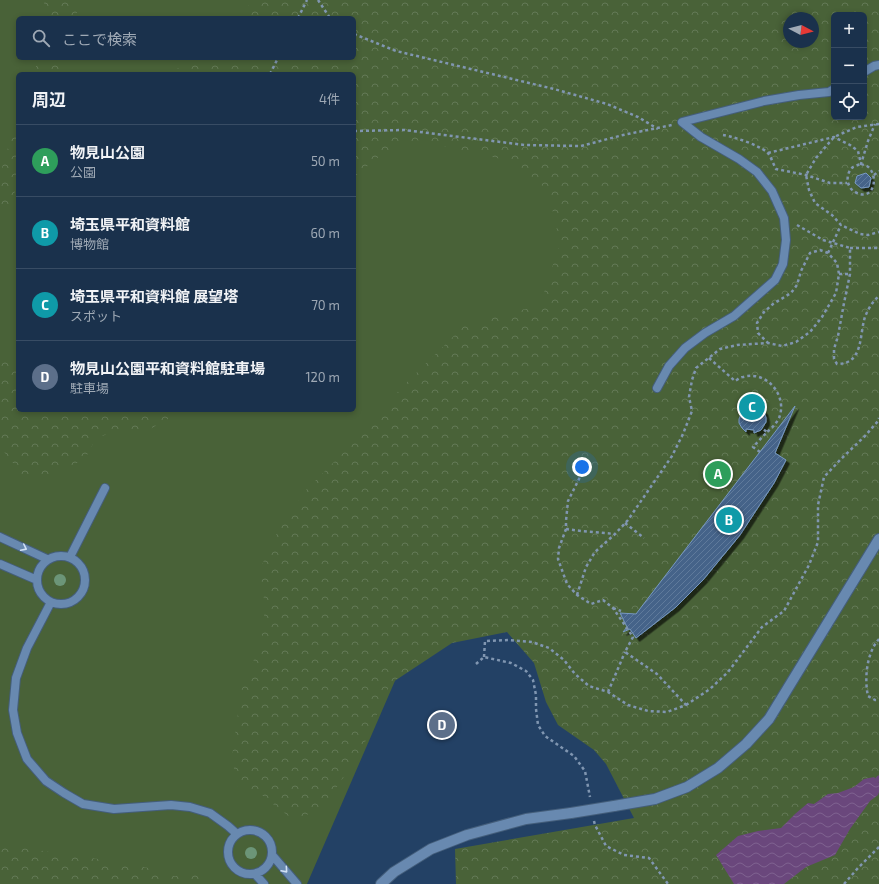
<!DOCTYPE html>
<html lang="ja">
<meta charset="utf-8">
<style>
body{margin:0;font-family:"Exo 2","Noto Sans JP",sans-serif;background:#233953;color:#f1f3f6}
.controls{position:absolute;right:12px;top:12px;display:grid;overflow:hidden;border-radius:6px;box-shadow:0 2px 6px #0003}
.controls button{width:36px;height:36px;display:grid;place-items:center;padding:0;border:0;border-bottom:1px solid #384c64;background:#1a314c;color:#f1f3f6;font:20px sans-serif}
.compass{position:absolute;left:783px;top:12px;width:36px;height:36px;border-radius:50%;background:#1a314c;box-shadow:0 2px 6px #0003;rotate:97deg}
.you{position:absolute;left:582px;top:467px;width:14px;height:14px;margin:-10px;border:3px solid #fff;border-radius:50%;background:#1a73e8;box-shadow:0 0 0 6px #1a73e833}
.badge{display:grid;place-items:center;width:26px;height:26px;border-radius:50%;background:#8bbbb9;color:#fff;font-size:13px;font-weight:700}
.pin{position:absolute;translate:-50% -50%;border:2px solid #fff;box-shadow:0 1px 4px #0006}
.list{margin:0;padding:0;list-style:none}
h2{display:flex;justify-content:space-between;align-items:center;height:52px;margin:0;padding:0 16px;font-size:17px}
h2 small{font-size:13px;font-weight:400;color:#9fa9b5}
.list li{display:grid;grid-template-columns:26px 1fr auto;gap:12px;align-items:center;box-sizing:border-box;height:72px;padding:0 16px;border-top:1px solid #384c64}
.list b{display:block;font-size:15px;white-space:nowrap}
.list p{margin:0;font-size:13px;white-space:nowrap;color:#9fa9b5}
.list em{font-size:13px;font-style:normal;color:#9fa9b5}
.icon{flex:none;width:22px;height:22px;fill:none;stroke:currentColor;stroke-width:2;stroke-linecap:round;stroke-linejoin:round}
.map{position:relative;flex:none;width:879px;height:884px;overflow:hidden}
.search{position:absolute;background:#1a314c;box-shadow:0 2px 6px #0003;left:16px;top:16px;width:340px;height:44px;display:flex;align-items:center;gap:10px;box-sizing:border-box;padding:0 14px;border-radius:6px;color:#9fa9b5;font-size:15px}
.panel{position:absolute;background:#1a314c;box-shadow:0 2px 6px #0003;left:16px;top:72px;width:340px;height:340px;border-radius:6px}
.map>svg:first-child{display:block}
.green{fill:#496238;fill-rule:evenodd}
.forest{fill:url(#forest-crowns);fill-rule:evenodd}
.water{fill:url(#water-waves)}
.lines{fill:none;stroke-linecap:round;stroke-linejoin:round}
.stream{stroke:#6a477c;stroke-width:5}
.building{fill:url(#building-hatch);stroke:#7899c2;filter:url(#shadow)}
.service-casing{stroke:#445e7b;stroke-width:10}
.tertiary-casing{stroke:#445e7b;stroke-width:12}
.path{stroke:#8096b1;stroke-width:2.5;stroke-dasharray:3 3;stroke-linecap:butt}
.service{stroke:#6889b0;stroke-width:8}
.tertiary{stroke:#6889b0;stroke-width:10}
.tertiary-bridge-casing{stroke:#445e7b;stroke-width:12;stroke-linecap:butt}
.tertiary-bridge{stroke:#6889b0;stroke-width:10}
.tree{fill:#6c9578}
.oneway{stroke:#d1e1f5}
</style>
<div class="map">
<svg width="879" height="884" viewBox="0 0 879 884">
<defs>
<pattern id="forest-crowns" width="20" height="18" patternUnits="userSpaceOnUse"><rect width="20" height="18" fill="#496238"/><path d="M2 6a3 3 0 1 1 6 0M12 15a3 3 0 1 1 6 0" fill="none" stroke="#637956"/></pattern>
<pattern id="water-waves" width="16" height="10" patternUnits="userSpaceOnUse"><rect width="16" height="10" fill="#6a477c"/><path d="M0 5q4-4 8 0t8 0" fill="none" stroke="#7f6290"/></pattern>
<pattern id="building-hatch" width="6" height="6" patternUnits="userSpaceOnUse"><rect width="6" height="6" fill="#446389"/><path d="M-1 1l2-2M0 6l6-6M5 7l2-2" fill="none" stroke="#5f7a9b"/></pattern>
<filter id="shadow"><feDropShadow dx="3.5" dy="3.5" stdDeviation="0" flood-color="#0009"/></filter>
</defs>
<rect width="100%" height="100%" fill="#234165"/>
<path class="green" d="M0 0H319L349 18H18V58H354L615 173 307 884H0ZM18 74H354V410H18Z"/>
<path class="forest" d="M44 0H76L77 15V18H45Z
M252 0H879V884H456L455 849 634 818 606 764 594 750 558 725 546 702 534 663 507 632 452 643 390 684 360 754 331 795 313 813 292 819 259 793 237 786 232 757 241 691 261 643 265 607 260 569 278 531 306 490 359 437 402 387 465 325 540 305 560 243 548 191 515 162 416 140 386 151 354 177V74H172L178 68 183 58H354V18H236L242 16ZM834 15H864V117H834ZM789 18H813V42H789Z
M34 58H67L58 74H36V65Z
M18 123V183L11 203 0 223V170L2 168 4 158 12 138V126Z
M0 352 18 360V410H184L143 433 120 430 96 438 85 459 58 472 45 480 24 477 0 447Z
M9 846 98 859 160 870 175 876 203 872 208 884H0V848Z"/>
<path class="water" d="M874 777 879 783V792L878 795 870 801 850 829 835 855 806 867 784 884H734L716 855 738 836 758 831 781 828 795 814 808 803 814 804 828 794 838 793 854 787 864 779Z"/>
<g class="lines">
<path class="stream" d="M877 780 879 778"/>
</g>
<path class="building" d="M866 173 871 178 869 187 861 188 855 183 857 176Z
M750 406V409H754L758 410V407L764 411 766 418V422L761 430 754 433V430L746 429V432L742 428 739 423V419L742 411 745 407Z
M795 406 775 453 786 460 774 483 740 535 703 580 676 607 636 638 630 629 623 632 627 627 620 613 636 614Z"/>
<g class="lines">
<g class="service-casing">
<path id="service" d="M864 72 874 66 879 65
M657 388 669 366 685 348 705 333 734 316 775 280 783 264 786 240 784 218 772 191 757 172 739 159 701 137 682 122 764 101 799 95 829 92 834 89
M0 537 47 559
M37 580a24 24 0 1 1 48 0a24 24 0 1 1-48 0Z
M70 557 105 488
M0 564 37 580
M51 602 27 648 16 678 13 710 17 733 27 759 46 781 64 793 83 804 114 809 171 805 190 807 210 813 228 826 237 834
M228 852a22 22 0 1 1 44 0a22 22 0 1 1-44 0Z
M273 856 297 884
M255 874 264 884"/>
</g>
<g class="tertiary-casing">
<path id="tertiary" d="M614 806 655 799 687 787 718 768 746 744 769 719 879 539
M381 884 394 872 431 849 467 835 526 819 571 813"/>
</g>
<path class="path" d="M318 0 330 18
M298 18 307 0
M354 34 396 51 554 89 607 104 638 117 658 129
M270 74 278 58
M879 124 857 127 834 137 816 158 806 175 809 190 815 203 832 215 841 225 860 234 868 235 879 232
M354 131 404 130 525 145 581 146 623 135 672 125
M723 135C735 137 758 145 767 152 771 156 773 164 776 169L806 175 830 183H847
M768 153 834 137 850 145 858 151 861 164 868 141 875 124
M861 164C863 165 866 165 867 166 879 174 875 201 857 193 854 191 851 190 850 187 846 181 847 172 853 167 855 166 858 165 861 164Z
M874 175 879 171
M797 225 823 240 850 248V274L844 303 838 336 834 349V359L837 364C864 364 859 335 865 317 868 309 873 301 879 296
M850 248H879
M828 253 841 225
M839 274H850
M709 358 735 381C737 380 740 377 743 377 767 370 788 396 779 418 776 424 772 428 767 432
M760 452 753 447 767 432 763 429
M625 523 644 538
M566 529 581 531 615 534
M577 595 586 567 595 552 615 534 628 520 672 456 683 434 692 411 689 397 692 380 696 368 720 349 737 345 768 343 782 346 796 342 810 332 822 317 836 293 839 274 837 263 828 253 820 250 810 253 801 271 797 285 791 293 773 304 764 312 757 323 758 333 768 343
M613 608 621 611
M879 639C867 652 864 678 868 696L875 700H879
M484 657 485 641 509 640 532 642 549 648 564 660 575 674 589 686 608 692 628 705 648 711 667 712 686 705 657 674 625 652 633 637 613 608 603 600 591 604 577 595 567 584 558 559 559 548 566 529V521L568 501 580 477
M476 664 484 657 511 663 526 671 533 680 536 695V709L538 725 545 736 574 756 585 771 590 797
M608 692 625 652
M686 705 710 689 728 672 762 627 784 611 809 565 818 542V505L824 477 841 459 865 436 878 421 879 418
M594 821 595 825 606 846 624 855 649 858 668 884
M844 884 858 868 879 847"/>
<use href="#service" class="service"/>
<use href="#tertiary" class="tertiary"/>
<g class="tertiary-bridge-casing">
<path id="tertiary-bridge" d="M571 813 614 806"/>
</g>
<use href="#tertiary-bridge" class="tertiary-bridge"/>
</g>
<g class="tree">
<circle cx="60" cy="580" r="6"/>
<circle cx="251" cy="853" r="6"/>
</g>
<defs><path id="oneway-chevron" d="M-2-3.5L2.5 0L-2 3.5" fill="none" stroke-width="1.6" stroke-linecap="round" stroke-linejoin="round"/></defs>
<g class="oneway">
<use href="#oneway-chevron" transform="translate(24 548) rotate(26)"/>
<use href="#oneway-chevron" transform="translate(285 870) rotate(49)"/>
</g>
</svg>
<div class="controls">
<button>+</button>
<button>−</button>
<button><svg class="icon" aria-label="locate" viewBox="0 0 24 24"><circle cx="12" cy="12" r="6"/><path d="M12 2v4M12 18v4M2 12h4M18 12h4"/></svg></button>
</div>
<svg class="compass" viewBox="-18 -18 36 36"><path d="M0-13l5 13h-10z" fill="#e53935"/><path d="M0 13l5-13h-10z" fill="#9fa9b5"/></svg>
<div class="you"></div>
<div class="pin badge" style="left:718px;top:474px;background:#2e9e5b">A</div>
<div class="pin badge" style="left:729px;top:520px;background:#0f9aa8">B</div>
<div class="pin badge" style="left:752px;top:407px;background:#0f9aa8">C</div>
<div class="pin badge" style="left:442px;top:725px;background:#5c6f8a">D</div>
<div class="search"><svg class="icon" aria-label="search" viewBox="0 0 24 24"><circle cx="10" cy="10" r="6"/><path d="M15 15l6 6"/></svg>ここで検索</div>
<section class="panel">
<h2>周辺<small>4件</small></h2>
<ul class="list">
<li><span class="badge" style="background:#2e9e5b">A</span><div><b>物見山公園</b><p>公園</p></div><em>50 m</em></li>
<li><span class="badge" style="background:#0f9aa8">B</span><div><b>埼玉県平和資料館</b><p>博物館</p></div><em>60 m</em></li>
<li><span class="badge" style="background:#0f9aa8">C</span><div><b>埼玉県平和資料館 展望塔</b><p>スポット</p></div><em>70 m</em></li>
<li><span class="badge" style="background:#5c6f8a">D</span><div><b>物見山公園平和資料館駐車場</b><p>駐車場</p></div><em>120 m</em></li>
</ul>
</section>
</div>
